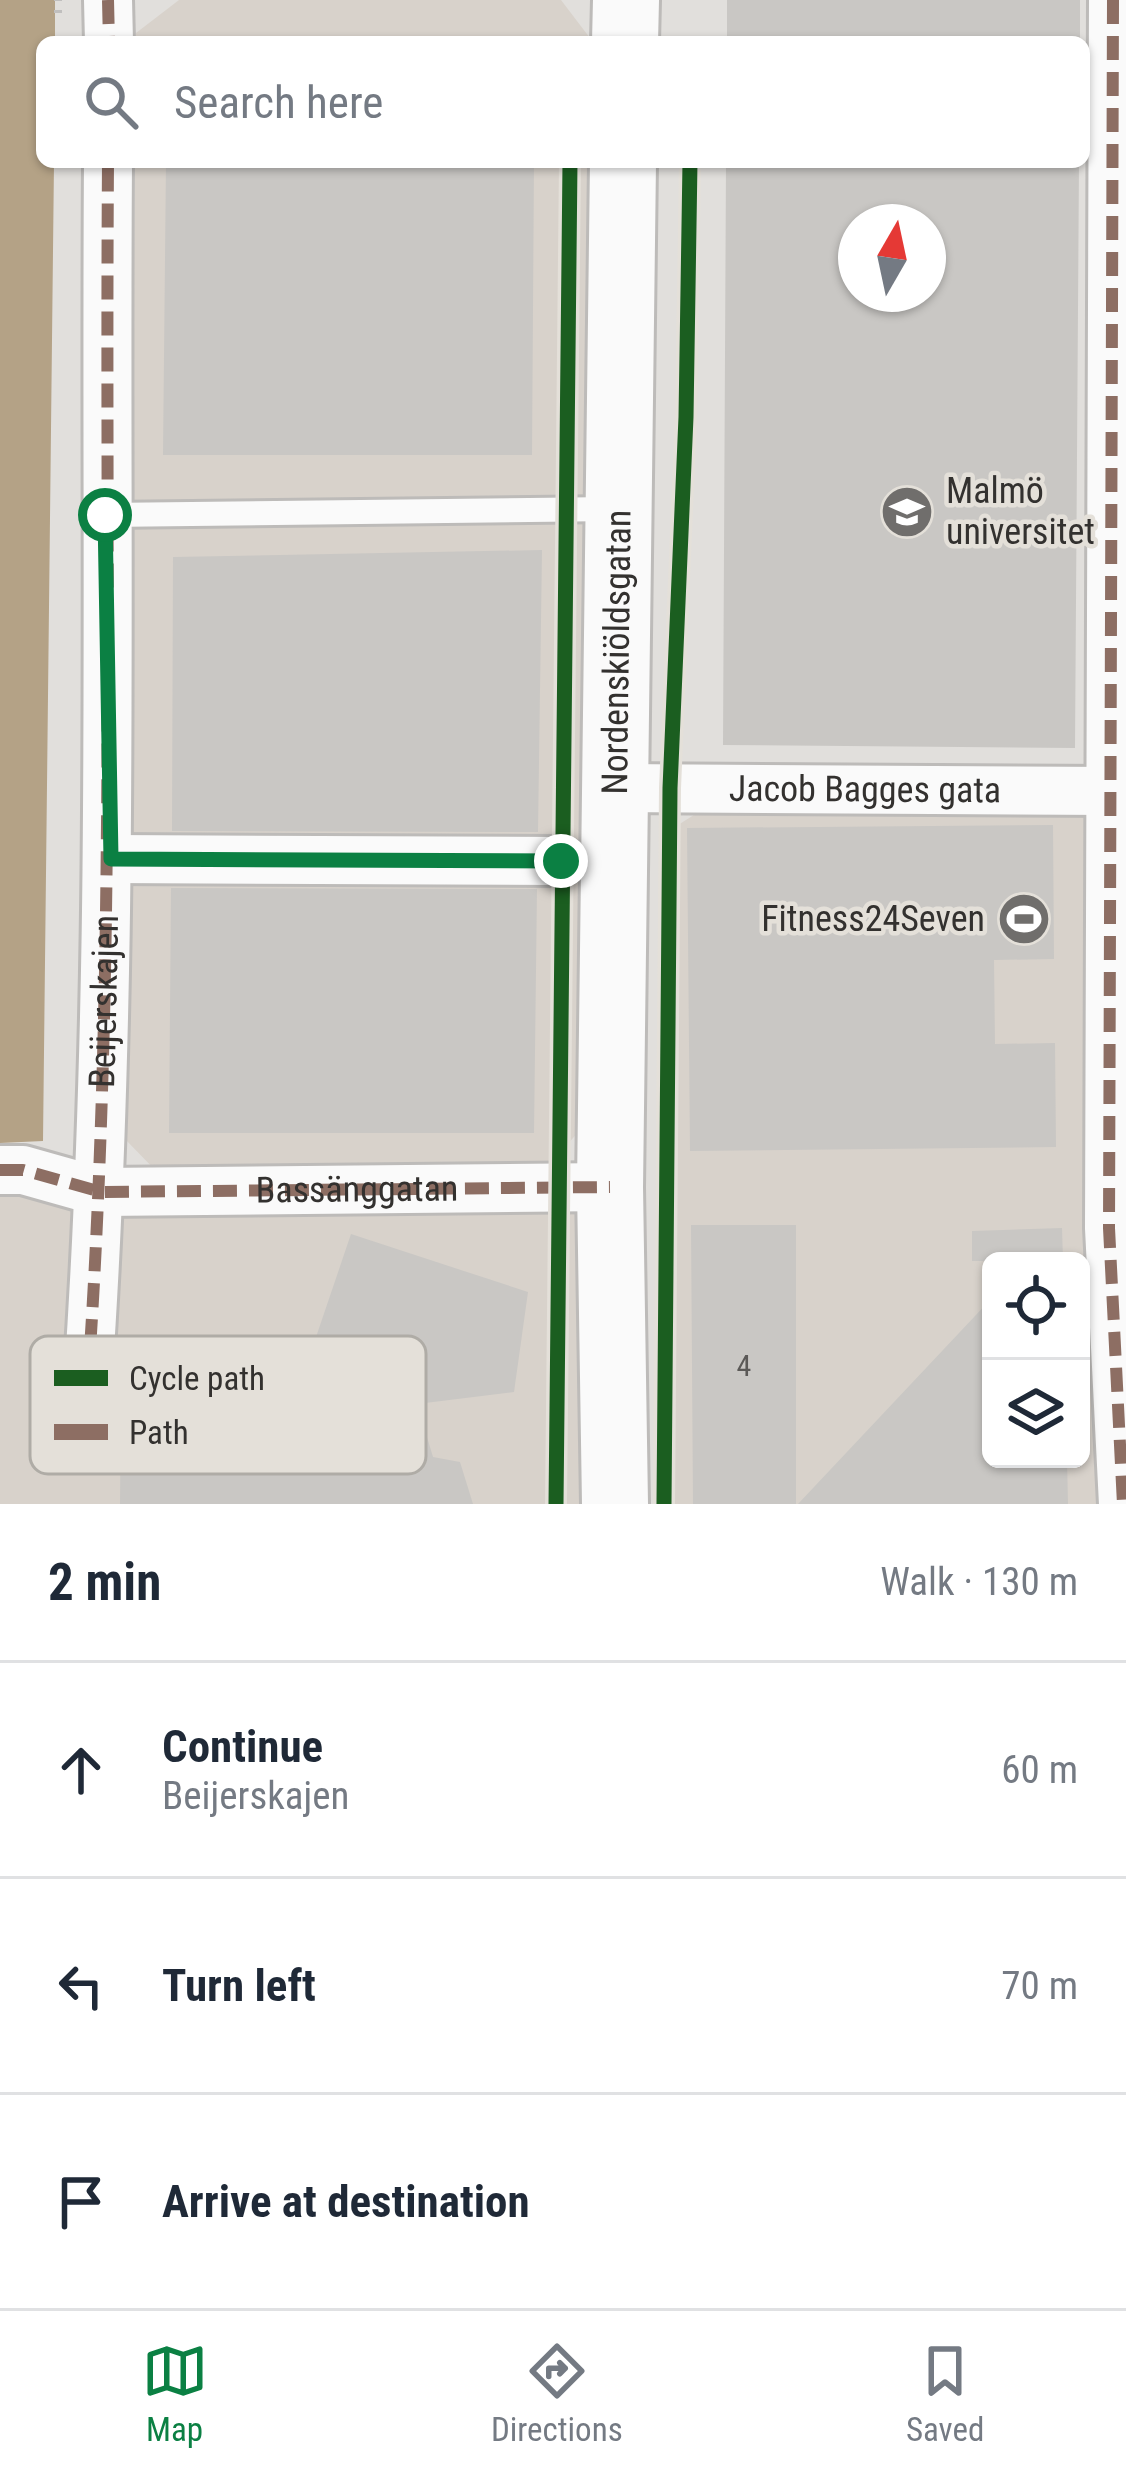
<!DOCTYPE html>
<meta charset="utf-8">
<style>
body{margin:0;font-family:"Roboto Condensed",sans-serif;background:#f6f6f7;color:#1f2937}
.controls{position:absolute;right:36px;bottom:36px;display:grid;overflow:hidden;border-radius:18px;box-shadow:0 3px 9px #0004}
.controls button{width:108px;height:108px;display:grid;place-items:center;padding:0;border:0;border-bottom:3px solid #e0e1e3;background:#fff;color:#1f2937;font:60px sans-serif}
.compass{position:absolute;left:838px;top:204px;width:108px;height:108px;border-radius:50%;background:#fff;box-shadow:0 3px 9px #0004;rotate:9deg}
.stop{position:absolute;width:36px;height:36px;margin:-27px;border:9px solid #0b8043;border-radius:50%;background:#fff}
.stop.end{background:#0b8043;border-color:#fff;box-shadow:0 3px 12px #0008}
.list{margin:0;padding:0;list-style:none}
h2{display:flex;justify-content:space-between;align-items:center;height:156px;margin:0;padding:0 48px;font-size:51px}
h2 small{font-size:39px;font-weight:400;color:#747a83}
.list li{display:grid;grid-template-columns:78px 1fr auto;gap:36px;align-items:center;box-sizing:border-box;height:216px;padding:0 48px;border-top:3px solid #e0e1e3}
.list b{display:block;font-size:45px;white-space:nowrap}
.list p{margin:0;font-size:39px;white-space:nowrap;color:#747a83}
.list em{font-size:39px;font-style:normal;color:#747a83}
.icon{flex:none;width:66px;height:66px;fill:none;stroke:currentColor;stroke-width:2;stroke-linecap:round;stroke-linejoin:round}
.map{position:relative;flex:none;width:1126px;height:1504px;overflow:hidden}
.search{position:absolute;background:#fff;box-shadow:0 3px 9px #0004;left:36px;right:36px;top:36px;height:132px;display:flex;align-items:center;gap:30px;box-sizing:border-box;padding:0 42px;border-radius:18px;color:#747a83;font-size:45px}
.sheet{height:804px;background:#fff}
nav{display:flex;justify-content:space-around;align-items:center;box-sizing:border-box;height:168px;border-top:3px solid #e0e1e3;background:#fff;font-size:33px;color:#747a83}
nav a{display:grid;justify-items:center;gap:6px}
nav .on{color:#0b8043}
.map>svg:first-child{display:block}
.built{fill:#d8d2cb;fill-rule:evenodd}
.water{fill:#b4a286}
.building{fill:#c9c7c4;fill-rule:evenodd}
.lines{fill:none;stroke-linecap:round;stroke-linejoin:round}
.lane-casing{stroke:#bdbbb9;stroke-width:30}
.street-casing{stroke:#bdbbb9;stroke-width:54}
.secondary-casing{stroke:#bdbbb9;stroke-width:72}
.path{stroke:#c0bfbe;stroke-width:8;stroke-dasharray:3 9;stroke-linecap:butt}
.lane{stroke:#fafafa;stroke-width:24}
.street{stroke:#fafafa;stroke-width:48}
.secondary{stroke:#fafafa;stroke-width:66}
.quiet{stroke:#8d6e63;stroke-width:12;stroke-dasharray:24 12;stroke-linecap:butt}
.cycleway-casing{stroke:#e4e0d9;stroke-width:22}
.cycleway{stroke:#1b5e20;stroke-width:15}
.route{stroke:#0b8043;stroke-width:15}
.labels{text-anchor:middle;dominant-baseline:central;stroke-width:9;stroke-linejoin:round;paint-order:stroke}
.number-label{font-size:30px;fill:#5b5957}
.poi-label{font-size:36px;fill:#33312f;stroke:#e4e0d9;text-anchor:start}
.street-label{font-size:36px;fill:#33312f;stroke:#e4e0d9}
.key{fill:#e4e0d9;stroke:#afaca6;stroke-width:3}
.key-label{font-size:33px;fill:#33312f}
</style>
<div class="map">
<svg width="1126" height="1504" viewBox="0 0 1126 1504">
<rect width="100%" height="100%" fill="#e1dfdc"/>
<path class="built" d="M179 0H561L593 42H136V33Z
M135 162H592L581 1129 542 1173H158L124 1138Z
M721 798 1092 805 1126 1504H674L678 825ZM991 1261H1081V1459H991Z
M0 1170 597 1197 601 1504H0Z"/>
<path class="water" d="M0 0H55V42H42V162H54L43 1141 0 1143Z"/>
<path class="building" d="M727 0H1080V42H727Z
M166 162H534L532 455H163Z
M726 162H1079L1075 748 723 745ZM856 222H928V294H856Z
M542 550 538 832 172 831 173 557Z
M1053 825 1054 959 994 960 995 1044 1055 1043 1056 1147 690 1151 687 828Z
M171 888 537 889 534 1133H169Z
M691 1225H796V1504H693Z
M1062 1228 1063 1261H972V1231Z
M351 1234 528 1292 514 1392 417 1404 433 1457 460 1462 473 1504H120L121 1395 314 1343Z
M991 1299V1459H1067L1068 1504H798Z"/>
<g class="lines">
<g class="lane-casing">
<path id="lane" d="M105 515 614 509"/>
</g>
<g class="street-casing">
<g id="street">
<path d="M108 0 109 42"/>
<path d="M1113 0 1109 1228 1123 1504"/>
<path id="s1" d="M616 788 1113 791"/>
<path d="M111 859 561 861"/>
<path id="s2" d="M0 1170H23L101 1192 610 1187"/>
<path d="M88 1379C116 973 105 568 108 162"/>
</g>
</g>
<g class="secondary-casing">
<g id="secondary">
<path d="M625 42 626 0"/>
<path id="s3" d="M615 1504 610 1187 623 162"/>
</g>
</g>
<path class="path" d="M58 13V0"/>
<use href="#lane" class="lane"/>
<use href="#street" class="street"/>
<use href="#secondary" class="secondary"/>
<g class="quiet">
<path d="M108 0 109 42"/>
<path d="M1113 0 1109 1228 1123 1504"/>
<path d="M111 859 561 861"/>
<path d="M0 1170H23L101 1192 610 1187"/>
<path id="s4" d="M88 1379C116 973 105 568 108 162"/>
</g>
<g class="cycleway-casing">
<path id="cycleway" d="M556 1504 570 162
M664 1504 670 788 686 417 690 162"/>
</g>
<use href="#cycleway" class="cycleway"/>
</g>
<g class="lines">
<path class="route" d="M105 515 111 859 561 861"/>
</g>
<defs>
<g id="university-disc" transform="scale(2.7)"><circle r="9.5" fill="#706e6c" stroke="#e4e0d9"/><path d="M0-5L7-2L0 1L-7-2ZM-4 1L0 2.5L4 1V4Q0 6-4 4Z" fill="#fff"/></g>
<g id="stadium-disc" transform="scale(2.7)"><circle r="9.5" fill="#706e6c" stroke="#e4e0d9"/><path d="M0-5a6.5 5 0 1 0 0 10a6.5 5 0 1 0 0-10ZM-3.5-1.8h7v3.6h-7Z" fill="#fff"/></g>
</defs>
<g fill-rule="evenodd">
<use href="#university-disc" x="907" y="512"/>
<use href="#stadium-disc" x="1024" y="919"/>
</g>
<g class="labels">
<g class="number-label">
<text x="744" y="1365">4</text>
</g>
<g class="poi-label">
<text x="946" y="491">Malmö<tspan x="946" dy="41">universitet</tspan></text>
<text x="985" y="919" text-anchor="end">Fitness24Seven</text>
</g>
<g class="street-label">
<text stroke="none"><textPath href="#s3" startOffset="852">Nordenskiöldsgatan</textPath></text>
<text stroke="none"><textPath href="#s1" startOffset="249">Jacob Bagges gata</textPath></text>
<text stroke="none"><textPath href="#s4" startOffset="378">Beijerskajen</textPath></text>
<text stroke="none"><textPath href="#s2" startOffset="360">Bassänggatan</textPath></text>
</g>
</g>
<rect x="30" y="1336" width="396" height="138" rx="18" class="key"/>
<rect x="54" y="1370" width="54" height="16" fill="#1b5e20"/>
<rect x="54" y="1424" width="54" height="16" fill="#8d6e63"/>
<g class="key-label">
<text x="129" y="1390">Cycle path</text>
<text x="129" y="1444">Path</text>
</g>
</svg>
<div class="controls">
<button><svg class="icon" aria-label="locate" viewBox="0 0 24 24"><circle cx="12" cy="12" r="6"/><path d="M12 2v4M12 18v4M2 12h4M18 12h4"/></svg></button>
<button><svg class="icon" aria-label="layers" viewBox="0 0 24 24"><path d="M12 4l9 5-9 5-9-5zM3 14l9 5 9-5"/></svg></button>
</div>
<svg class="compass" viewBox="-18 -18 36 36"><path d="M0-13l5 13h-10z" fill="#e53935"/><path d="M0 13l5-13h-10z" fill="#747a83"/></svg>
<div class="stop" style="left:105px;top:515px"></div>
<div class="stop end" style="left:561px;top:861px"></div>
<div class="search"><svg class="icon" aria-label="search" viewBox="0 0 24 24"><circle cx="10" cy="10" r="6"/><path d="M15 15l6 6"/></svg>Search here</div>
</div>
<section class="sheet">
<h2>2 min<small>Walk · 130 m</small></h2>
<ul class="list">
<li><svg class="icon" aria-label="ahead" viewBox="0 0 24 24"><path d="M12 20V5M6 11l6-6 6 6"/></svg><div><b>Continue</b><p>Beijerskajen</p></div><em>60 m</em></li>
<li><svg class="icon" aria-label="left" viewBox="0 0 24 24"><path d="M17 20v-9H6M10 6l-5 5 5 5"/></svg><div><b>Turn left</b></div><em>70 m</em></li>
<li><svg class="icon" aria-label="arrive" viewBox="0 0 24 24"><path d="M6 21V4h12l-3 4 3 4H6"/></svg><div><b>Arrive at destination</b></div></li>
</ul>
</section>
<nav>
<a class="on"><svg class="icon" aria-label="map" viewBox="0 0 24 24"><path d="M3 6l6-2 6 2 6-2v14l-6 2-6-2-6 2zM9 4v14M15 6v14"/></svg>Map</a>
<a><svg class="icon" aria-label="directions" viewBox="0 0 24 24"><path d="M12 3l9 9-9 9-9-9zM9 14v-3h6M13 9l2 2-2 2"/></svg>Directions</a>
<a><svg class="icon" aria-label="saved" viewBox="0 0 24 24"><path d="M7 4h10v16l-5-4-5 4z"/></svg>Saved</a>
</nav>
